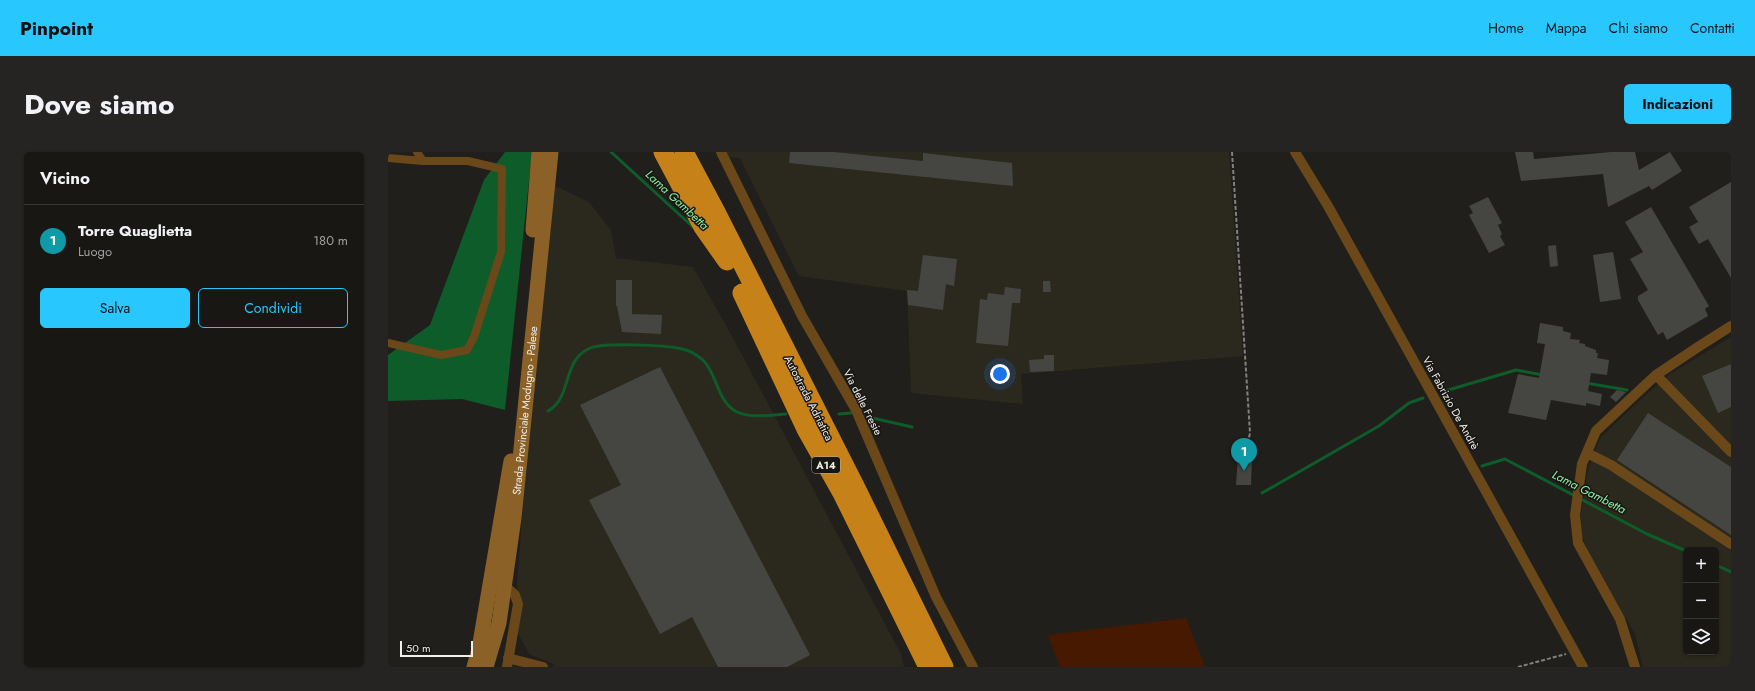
<!DOCTYPE html>
<html lang="it">
<meta charset="utf-8">
<style>
body{margin:0;font-family:Jost,sans-serif;background:#252422;color:#f1f3f6}
.controls{position:absolute;right:12px;bottom:12px;display:grid;overflow:hidden;border-radius:6px;box-shadow:0 1px 3px #0004}
.controls button{width:36px;height:36px;display:grid;place-items:center;padding:0;border:0;border-bottom:1px solid #363634;background:#181714;color:#f1f3f6;font:20px sans-serif}
.scale{position:absolute;left:12px;bottom:10px;width:73px;box-sizing:border-box;padding-left:4px;border:2px solid #efeeeb;border-top:0;font-size:11px;line-height:14px;white-space:nowrap;color:#efeeeb;-webkit-text-stroke:3px #171612;paint-order:stroke}
.you{position:absolute;left:612px;top:222px;width:14px;height:14px;margin:-10px;border:3px solid #fff;border-radius:50%;background:#1a73e8;box-shadow:0 0 0 6px #1a73e833}
.badge{display:grid;place-items:center;width:26px;height:26px;border-radius:50%;background:#28c8ff;color:#fff;font-size:13px;font-weight:700}
.pin{position:absolute;translate:-50% -33px;filter:drop-shadow(0 1px 2px #0008)}
.pin::after{content:'';position:absolute;top:21px;width:14px;height:12px;background:inherit;clip-path:polygon(0 0,100% 0,50% 100%)}
.list{margin:0;padding:0;list-style:none}
h2{display:flex;justify-content:space-between;align-items:center;height:52px;margin:0;padding:0 16px;font-size:17px}
h2 small{font-size:13px;font-weight:400;color:#9f9fa0}
.list li{display:grid;grid-template-columns:26px 1fr auto;gap:12px;align-items:center;box-sizing:border-box;height:72px;padding:0 16px;border-top:1px solid #363634}
.list b{display:block;font-size:15px;white-space:nowrap}
.list p{margin:0;font-size:13px;white-space:nowrap;color:#9f9fa0}
.list em{font-size:13px;font-style:normal;color:#9f9fa0}
.actions{display:flex;gap:8px;padding:12px 16px}
.actions a{flex:1;padding:9px 0;border:1px solid #28c8ff;border-radius:6px;text-align:center;font-size:14px;color:#28c8ff}
.actions .main{background:#28c8ff;color:#111}
.icon{flex:none;width:22px;height:22px;fill:none;stroke:currentColor;stroke-width:2;stroke-linecap:round;stroke-linejoin:round}
.map{position:relative;flex:none;width:1343px;height:515px;overflow:hidden;border-radius:6px}
header{display:flex;align-items:center;gap:24px;box-sizing:border-box;height:56px;padding:0 20px;background:#28c8ff;color:#111}
header strong{font-size:19px}
nav{display:flex;gap:22px;margin-inline-start:auto;font-size:14px}
.intro{display:flex;align-items:center;justify-content:space-between;box-sizing:border-box;height:96px;padding:0 24px}
h1{margin:0;font-size:28px}
.button{padding:10px 18px;border-radius:6px;background:#28c8ff;color:#111;font-size:14px;font-weight:700}
main{display:flex;gap:24px;padding:0 24px}
aside{flex:1;background:#181714;border-radius:6px;box-shadow:0 1px 3px #0004}
.map>svg:first-child{display:block}
.built{fill:#2b281e;fill-rule:evenodd}
.green{fill:#481901}
.water{fill:#0d5c29}
.lines{fill:none;stroke-linecap:round;stroke-linejoin:round}
.stream{stroke:#0d5c29;stroke-width:3}
.building{fill:#454642}
.path{stroke:#82817e;stroke-width:2;stroke-dasharray:4 2;stroke-linecap:butt}
.pedestrian{stroke:#6a481a;stroke-width:8}
.minor{stroke:#6a481a;stroke-width:10}
.secondary{stroke:#8c6127;stroke-width:15}
.motorway{stroke:#c68218;stroke-width:19}
.labels{text-anchor:middle;dominant-baseline:central;stroke-width:3;stroke-linejoin:round;paint-order:stroke}
.shield{fill:#171612;stroke:#aeadaa;stroke-width:1}
.shield-label{font-size:10px;font-weight:bold;fill:#efeeeb}
.street-label{font-size:11px;fill:#efeeeb;stroke:#171612}
.water-label{font-size:12px;font-style:italic;fill:#8ceca0;stroke:#171612}
</style>
<header>
<strong>Pinpoint</strong>
<nav><a>Home</a><a>Mappa</a><a>Chi siamo</a><a>Contatti</a></nav>
</header>
<div class="intro"><h1>Dove siamo</h1><a class="button">Indicazioni</a></div>
<main>
<aside>
<h2>Vicino<small></small></h2>
<ul class="list">
<li><span class="badge" style="background:#0f9aa8">1</span><div><b>Torre Quaglietta</b><p>Luogo</p></div><em>180 m</em></li>
</ul>
<div class="actions"><a class="main">Salva</a><a>Condividi</a></div>
</aside>
<div class="map">
<svg width="1343" height="515" viewBox="0 0 1343 515">
<rect width="100%" height="100%" fill="#201f1b"/>
<path class="built" d="M337 0H841L855 204 633 222 635 252 523 241 519 139 411 124 352 6 339 5Z
M159 30 201 50 223 78 228 106 305 115 344 184 513 502 516 515H165L166 512 141 502 126 474Z
M1343 185V515H1255L1247 482 1200 400 1193 381V361L1200 317 1212 286 1252 248 1282 222ZM1298 398H1328V500H1298Z"/>
<path class="green" d="M798 466 817 515H672L660 483Z"/>
<path class="water" d="M117 0H144L117 258 74 247 0 249V203L42 173 96 28Z"/>
<g class="lines">
<path class="stream" d="M223 0 305 75
M1198 231 1239 238
M1057 239 1128 218 1155 223
M160 259C184 246 174 210 200 197 212 190 278 193 294 197 301 198 309 203 315 208 329 222 329 248 347 259 361 267 383 263 398 262
M451 262 463 261
M480 265 524 275
M1094 314 1117 307 1259 382 1298 399
M874 341 991 274 1021 251 1035 246
M1328 413 1343 420"/>
</g>
<path class="building" d="M402 0H446L535 9V1L624 11 625 34 401 11Z
M1127 0H1145L1146 7 1223 0H1247L1251 18 1282 0 1294 19 1264 38 1261 34 1220 55 1215 22 1133 29Z
M1343 30V126L1320 87 1311 92 1301 75 1310 70 1301 55Z
M1100 45 1114 71 1110 73 1114 82 1112 84 1117 93 1101 101 1081 63 1085 61 1081 54Z
M1263 55 1321 154 1317 157 1320 164 1279 188 1275 180 1270 183 1250 148V144L1260 138 1242 107 1255 100 1237 70Z
M1168 93 1170 114 1162 115 1160 94Z
M1225 100 1233 147 1212 150 1205 103Z
M535 103 569 107 566 134 558 132 555 158 520 153 519 138 530 139Z
M228 128H244V162L274 163 273 182 234 180 229 154H228Z
M655 129H662L663 140H655Z
M617 135 633 137 632 151H624L620 194 588 191 592 147 599 148 600 141 616 143Z
M1152 171 1175 175V179L1183 181 1182 187 1192 188 1191 191 1197 192V194L1208 198V201H1210L1209 206 1221 208 1219 223 1203 221 1200 239 1214 242 1212 254 1198 251V254L1163 248 1158 268 1120 261 1130 222 1151 226 1157 192 1149 191Z
M656 203H666V219L642 220 641 208 656 207Z
M1343 212V255L1330 261 1314 224Z
M272 215 422 503 399 515H330L304 465 272 482 201 348 233 333 192 253Z
M1229 238 1238 240 1228 250 1222 245Z
M1260 261 1343 315V383L1229 308Z
M850 304 864 305 863 333H848Z"/>
<g class="lines">
<path class="path" d="M844 0 862 281C861 289 856 291 850 295
M1130 515 1178 502"/>
<path class="pedestrian" d="M0 6 35 9
M0 191 53 203 79 198 86 185 113 100 114 17 80 9H35L29 0"/>
<path class="minor" d="M333 0 414 164 468 258 548 445 585 515
M907 0 940 54 1195 515
M1268 223 1343 300
M1199 301 1223 313 1343 392
M117 434 127 443 130 452 119 515
M120 506 155 515
M1247 515 1232 467 1190 391 1187 363 1194 312 1208 279 1268 223 1310 195 1343 174"/>
<g class="secondary">
<path d="M145 78 151 0"/>
<path d="M86 515 91 497 123 309"/>
<path id="s1" d="M98 515 111 471 126 366 163 0"/>
</g>
<path class="motorway" d="M275 0 315 75 339 109
M296 0 328 60 467 334 556 515
M354 141 418 277 454 341 540 515"/>
</g>
<g class="labels">
<rect class="shield" x="424" y="305" width="28" height="16" rx="3"/>
<g class="shield-label">
<text x="438" y="313">A14</text>
</g>
<g class="street-label">
<text transform="translate(421 246) rotate(63)">Autostrada Adriatica</text>
<text transform="translate(475 250) rotate(63)">Via delle Fresie</text>
<text transform="translate(1063 251) rotate(61)">Via Fabrizio De Andrè</text>
<text stroke="none"><textPath href="#s1" startOffset="260">Strada Provinciale Modugno - Palese</textPath></text>
</g>
<g class="water-label">
<text transform="translate(289 48) rotate(43)">Lama Gambetta</text>
<text transform="translate(1201 340) rotate(27)">Lama Gambetta</text>
</g>
</g>
</svg>
<div class="controls">
<button>+</button>
<button>−</button>
<button><svg class="icon" aria-label="layers" viewBox="0 0 24 24"><path d="M12 4l9 5-9 5-9-5zM3 14l9 5 9-5"/></svg></button>
</div>
<div class="scale">50 m</div>
<div class="you"></div>
<div class="pin badge" style="left:856px;top:319px;background:#0f9aa8">1</div>
</div>
</main>
